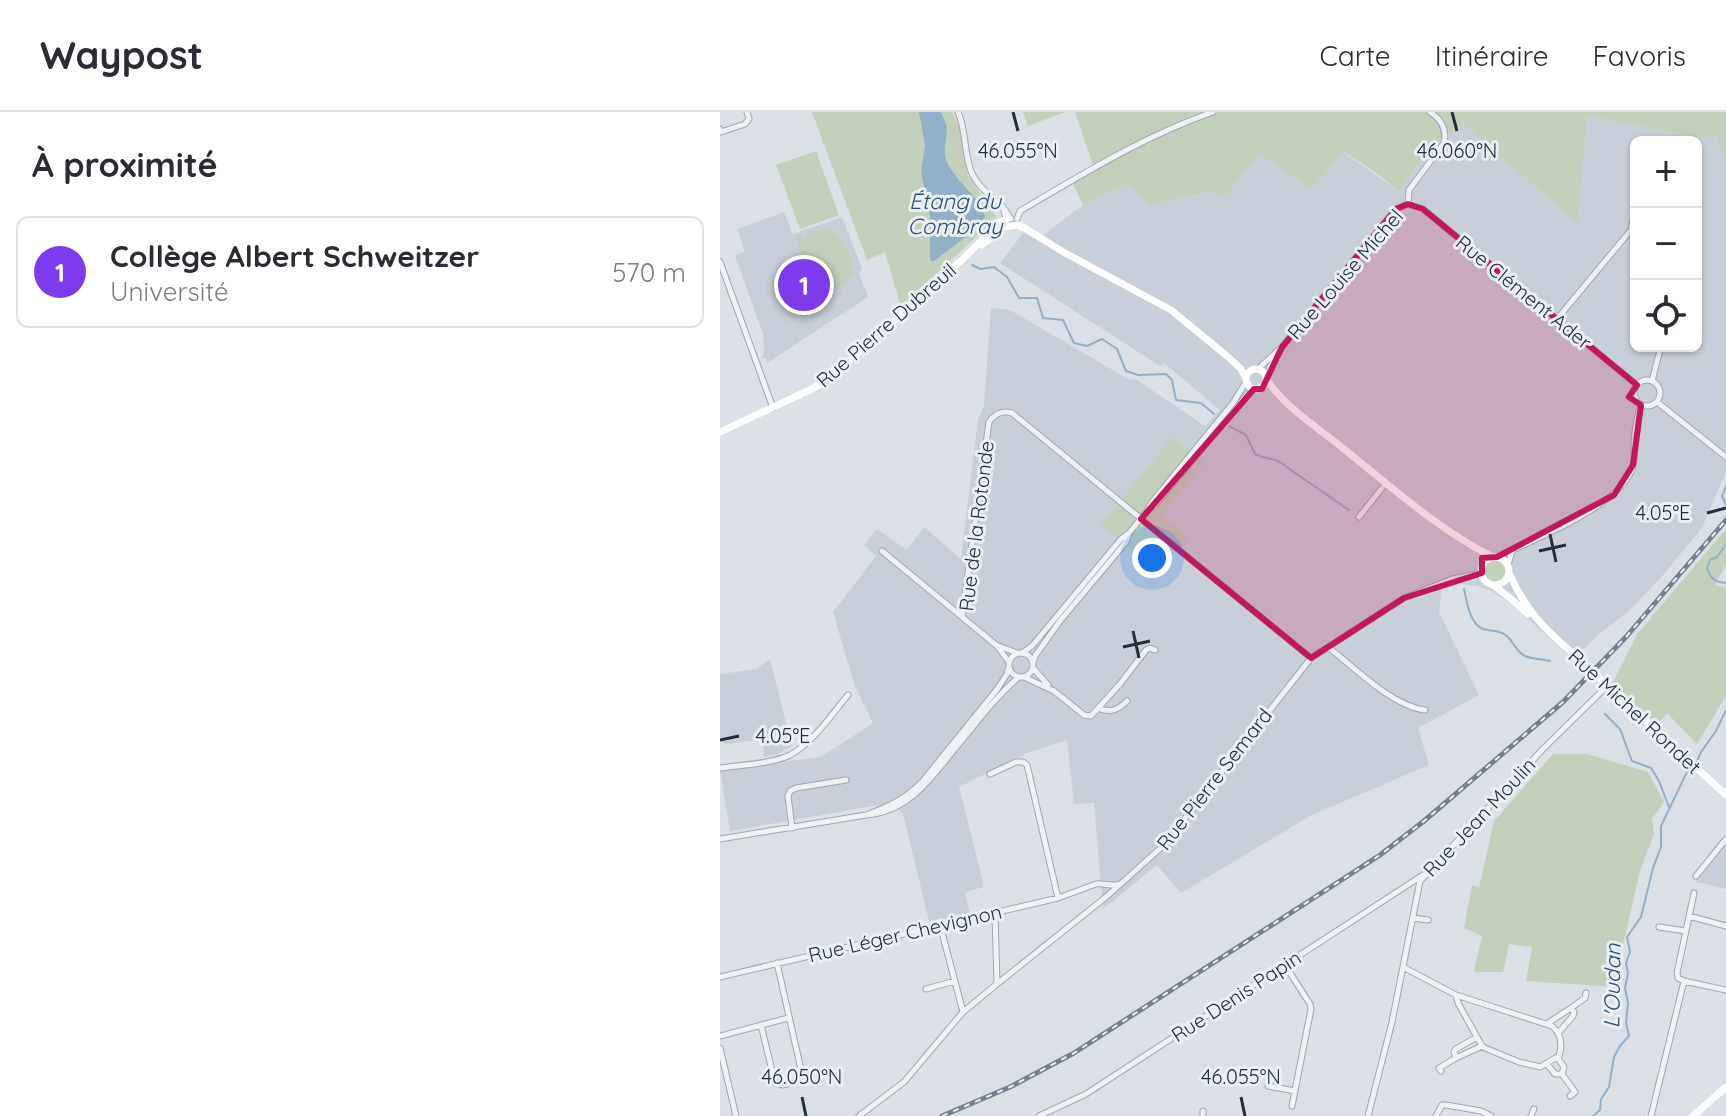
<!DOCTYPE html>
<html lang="fr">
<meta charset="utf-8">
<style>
body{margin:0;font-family:Quicksand,sans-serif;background:#f2f2f3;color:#2b2b33}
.controls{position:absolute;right:24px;top:24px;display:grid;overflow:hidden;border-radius:12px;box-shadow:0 2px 6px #0004}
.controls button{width:72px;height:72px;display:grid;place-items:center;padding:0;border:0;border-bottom:2px solid #e1e1e2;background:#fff;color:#2b2b33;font:40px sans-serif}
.you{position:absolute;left:432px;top:446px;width:28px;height:28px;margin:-20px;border:6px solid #fff;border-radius:50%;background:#1a73e8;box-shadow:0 0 0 12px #1a73e833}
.badge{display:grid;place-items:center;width:52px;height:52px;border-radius:50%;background:#7c3aed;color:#fff;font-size:26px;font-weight:700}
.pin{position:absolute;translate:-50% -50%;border:4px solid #fff;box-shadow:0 2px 8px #0006}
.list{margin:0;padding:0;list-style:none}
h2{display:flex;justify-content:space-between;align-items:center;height:104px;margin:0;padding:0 32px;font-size:34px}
h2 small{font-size:26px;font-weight:400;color:#7c7c81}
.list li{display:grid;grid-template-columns:52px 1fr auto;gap:24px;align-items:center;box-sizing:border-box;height:112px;margin:0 16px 16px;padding:0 16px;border:2px solid #e1e1e2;border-radius:12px}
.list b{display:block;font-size:30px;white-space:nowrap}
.list p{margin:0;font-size:26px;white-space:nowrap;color:#7c7c81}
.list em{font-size:26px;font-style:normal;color:#7c7c81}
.icon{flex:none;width:44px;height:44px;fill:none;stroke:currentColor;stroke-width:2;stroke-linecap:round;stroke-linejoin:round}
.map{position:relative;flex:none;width:1006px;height:1004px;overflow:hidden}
header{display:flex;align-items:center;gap:48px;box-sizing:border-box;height:112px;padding:0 40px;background:#fff;border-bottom:2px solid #e1e1e2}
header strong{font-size:38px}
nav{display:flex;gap:44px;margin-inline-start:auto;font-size:28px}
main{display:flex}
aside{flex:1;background:#fff}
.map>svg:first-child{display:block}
.built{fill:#c9cfd8;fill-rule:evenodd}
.green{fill:#c2d0bc}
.water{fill:#94b0c8}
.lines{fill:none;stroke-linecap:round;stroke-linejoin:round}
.stream{stroke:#94b0c8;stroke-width:2}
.street-casing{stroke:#a1a7b0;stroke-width:7}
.street{stroke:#eef0f4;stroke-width:5}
.secondary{stroke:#fff;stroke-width:7}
.rail-casing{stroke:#748090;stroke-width:5}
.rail{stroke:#eaeff4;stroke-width:2;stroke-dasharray:6;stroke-linecap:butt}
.secondary-bridge{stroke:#fff;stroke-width:7}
.marked{fill:#c2185b;fill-opacity:0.2;stroke:#c2185b;stroke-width:6;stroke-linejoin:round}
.ticks{fill:none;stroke:#252f3c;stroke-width:3}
.labels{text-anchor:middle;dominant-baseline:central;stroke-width:6;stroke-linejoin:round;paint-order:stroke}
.street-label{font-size:20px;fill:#252f3c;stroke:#eaeff4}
.water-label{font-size:22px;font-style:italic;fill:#2f5071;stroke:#eaeff4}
.ticks-label{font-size:20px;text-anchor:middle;fill:#252f3c;stroke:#eaeff4;stroke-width:6;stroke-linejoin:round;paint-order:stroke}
</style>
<header>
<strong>Waypost</strong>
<nav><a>Carte</a><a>Itinéraire</a><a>Favoris</a></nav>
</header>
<main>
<aside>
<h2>À proximité<small></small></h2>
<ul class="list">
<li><span class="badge">1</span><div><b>Collège Albert Schweitzer</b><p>Université</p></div><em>570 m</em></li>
</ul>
</aside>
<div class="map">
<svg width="1006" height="1004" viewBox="0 0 1006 1004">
<rect width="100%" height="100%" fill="#dbe0e6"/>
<path class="built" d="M867 4 981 26 998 25 1006 53V359L982 416 943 463 910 498 877 524 853 547 788 489 771 479 758 474 742 472 722 477 719 500 759 583 698 616 709 653 592 703 461 781 437 753 383 797 374 691 354 692 347 628 307 641 239 675 264 775 245 780 250 802 209 809 183 702 171 691 10 719 0 658 101 645 153 611 135 575 113 500 156 444 144 433 157 417 187 438 204 415 241 447 258 307 264 294 271 196 290 198 408 267 417 268 485 314 500 298 444 251 440 254 280 151 304 120 317 128 363 93 408 72 430 93 494 79 540 41 623 40 679 79 711 34 744 13 856 110ZM916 30H976V234H916Z
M64 100 73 122 122 105 142 156 139 161 148 185 47 251 46 246H42L44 238 43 222 15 144 25 140 17 117Z
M50 547 72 634 58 642 44 645 43 627 6 632 0 629V562L36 557Z
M1006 731V777L976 770Z"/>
<path class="green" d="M92 0H232L239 14 248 64 277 105 181 195 165 140 147 148Z
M303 0H345L308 14Z
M355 0H1006V53L997 25 981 26 867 4 857 111 744 13 711 34 679 79 655 60 624 40 591 77 540 41 503 86 493 79 430 93 408 72 363 93 353 72 375 59Z
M96 39 119 103 80 117 56 53Z
M104 116C125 121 128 142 135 161L131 162C126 176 113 181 99 176L101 183 97 184 75 124 79 122 83 130 89 121Z
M453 325 485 351 441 403 468 426 439 461 381 412Z
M1006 417V452L995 473 1006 476V584L977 632 947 601 938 612 892 572 918 521Z
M765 459a10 10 0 1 1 20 0a10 10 0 1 1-20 0Z
M833 642H867L928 660 944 690 932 707 934 722 920 759 897 859 896 875 806 869 812 835 789 832 783 860H754L762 824 744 816 752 773 759 776 774 709Z"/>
<path class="water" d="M199 0H221C223 6 227 12 227 19 226 31 222 38 227 50 237 71 257 82 265 104L263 108 242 128 214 149H211L210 146V104L201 60 205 34Z"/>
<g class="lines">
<path class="stream" d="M252 153 260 157 274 155 287 165 299 186H317L323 206 343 208 354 231 367 234 382 227 397 237 406 259 418 263 446 262 452 268 456 288 481 291 494 302
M509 314 526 323 535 342C549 349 555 344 568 356L629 398
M1006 374 1002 384 1006 393
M1006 432 997 445 990 448 987 456C991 467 994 470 1006 471
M744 477C747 489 749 511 763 517 769 519 776 518 782 521 793 525 794 539 805 544 812 547 823 547 830 549
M885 602 900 617 912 649 931 656 939 669 949 695
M977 649 981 640 996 619 1006 598
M873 1004 880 998 881 987 889 975 894 945 900 934 909 924 906 911 908 891 905 876 908 861 906 851 910 840 907 825 921 805 933 756 941 735V714L965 664 970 656"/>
<g class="street-casing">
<path id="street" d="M238 0C246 18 244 38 250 56 255 73 271 84 283 95
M0 17 1 20 25 12 29 7 27 0
M688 92 703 97 917 273
M688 92 689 78 724 31C727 17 721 7 710 0
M286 107 283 95 291 107
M297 107 300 99C363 62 424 24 493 0
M0 150 53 296
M837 207 911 118 915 98
M539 256 562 235 676 97 688 92
M547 264 550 255 561 237
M914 281a13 13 0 1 1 26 0a13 13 0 1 1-26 0Z
M932 269 941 234
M526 270 513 291 432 390 427 399 435 393 527 283 534 277
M937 290 1006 345
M639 405 666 371
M409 421 427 399
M162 439 241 504
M777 445C813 428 903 393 913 354 915 347 914 337 914 329 915 317 917 305 921 293
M788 453 792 439
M277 534 289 550
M608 535C635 556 672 594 705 598
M289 553a12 12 0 1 1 24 0a12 12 0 1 1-24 0Z
M297 541 276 533 242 505 269 310C275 301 282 298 292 301L591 546
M302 541 312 534 401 427 409 421 406 430 340 509 315 544 313 551
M289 554 287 562 278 576 202 670C185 687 168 695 146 703 187 700 209 669 233 639 254 614 274 586 299 565
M313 556 328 573
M304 565 334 579 364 603 371 604 400 572 426 538 430 536 435 538
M380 597C392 601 399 597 407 589
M0 656C20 653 51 652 70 643 94 630 111 603 128 583
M270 662 296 650H303L307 653 338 786
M72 716 68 684 70 679 76 676 126 668
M0 727 146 703
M976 764 1006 727
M275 801 277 872
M969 804 1006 814
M693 806 708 808
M220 813 243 900
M939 815 966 819
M565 853 590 892 591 897 572 994
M683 855 736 883 832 914C841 922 843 932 839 944L820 955 799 950 765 936 762 934 738 891 736 883
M0 865 338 786 376 772C385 771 391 775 400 772
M964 869 958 866 957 861 974 781
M206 877 235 869
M851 896 865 886 866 881
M828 911 851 896 854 900 853 904 839 920
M41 913 55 971 63 973 78 969 82 962 57 851
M0 924 68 906
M757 925 736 937 734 940 736 946 762 934
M0 936 16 1004
M827 952 835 962H842L844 955 837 945
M721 959 719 956 736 946
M842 962 855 980 850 984
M548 974 575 979
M483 999V1004
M139 1004 184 970 243 900 277 872 386 785 444 733 591 546 684 486 732 467 762 461
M319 1004 366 982 703 763
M648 1004 672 910 700 769 823 637 887 574
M716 1004 722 993H726L761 999 771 1004
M811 1004 814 997
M931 1004 964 869 1006 878"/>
</g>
<use href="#street" class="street"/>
<path class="secondary" d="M262 133 284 115 298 113 306 117 345 141 451 198 507 244 521 257 526 267
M526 267a10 10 0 1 1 20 0a10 10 0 1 1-20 0Z
M547 268C565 295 594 313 619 333 668 372 717 417 773 445
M0 320 92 277 112 264 244 146 279 111 287 107
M761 459a14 14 0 1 1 28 0a14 14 0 1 1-28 0Z
M789 461C806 499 825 518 856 544
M773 473 790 486 808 502
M879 566 1006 683
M973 1004 1006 975"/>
<g class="rail-casing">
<path id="rail" d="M222 1004 290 975 354 941 660 743 704 709 843 590 906 525 1006 408"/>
</g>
<use href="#rail" class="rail"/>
<path class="secondary-bridge" d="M856 544 879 566"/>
</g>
<path class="marked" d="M688 92 703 97 917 273 909 285 921 293 913 353 894 383 777 445 762 446V461L684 486 591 546 421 407 534 277H542L562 235 676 97Z"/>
<path class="ticks" d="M293 0 298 19M732 0 737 19M987 401 1006 396M830 422 836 450M819 439 846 433M413 519 419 546M403 535 430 529M0 628 19 624M82 985 86 1004M521 985 525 1004"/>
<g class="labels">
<g class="street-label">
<text transform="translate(625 162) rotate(-49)">Rue Louise Michel</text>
<text transform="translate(804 180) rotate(39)">Rue Clément Ader</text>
<text transform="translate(166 213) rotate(-41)">Rue Pierre Dubreuil</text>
<text transform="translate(256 414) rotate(-83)">Rue de la Rotonde</text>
<text transform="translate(915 599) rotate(43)">Rue Michel Rondet</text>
<text transform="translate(494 667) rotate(-52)">Rue Pierre Semard</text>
<text transform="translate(759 705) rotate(-47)">Rue Jean Moulin</text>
<text transform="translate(185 821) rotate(-13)">Rue Léger Chevignon</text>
<text transform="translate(516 884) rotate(-33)">Rue Denis Papin</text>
</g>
<g class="water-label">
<text x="235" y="89">Étang du<tspan x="235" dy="25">Combray</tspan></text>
<text transform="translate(892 874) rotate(-89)">L'Oudan</text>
</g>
</g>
<g class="ticks-label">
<text x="298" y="46">46.055°N</text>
<text x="737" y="46">46.060°N</text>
<text x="943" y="408">4.05°E</text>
<text x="63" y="631">4.05°E</text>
<text x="82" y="972">46.050°N</text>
<text x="521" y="972">46.055°N</text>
</g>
</svg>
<div class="controls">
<button>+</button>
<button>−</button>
<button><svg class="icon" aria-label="locate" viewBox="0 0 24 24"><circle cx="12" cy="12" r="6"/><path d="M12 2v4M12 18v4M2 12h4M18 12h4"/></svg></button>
</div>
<div class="you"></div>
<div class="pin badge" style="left:84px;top:173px">1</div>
</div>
</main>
